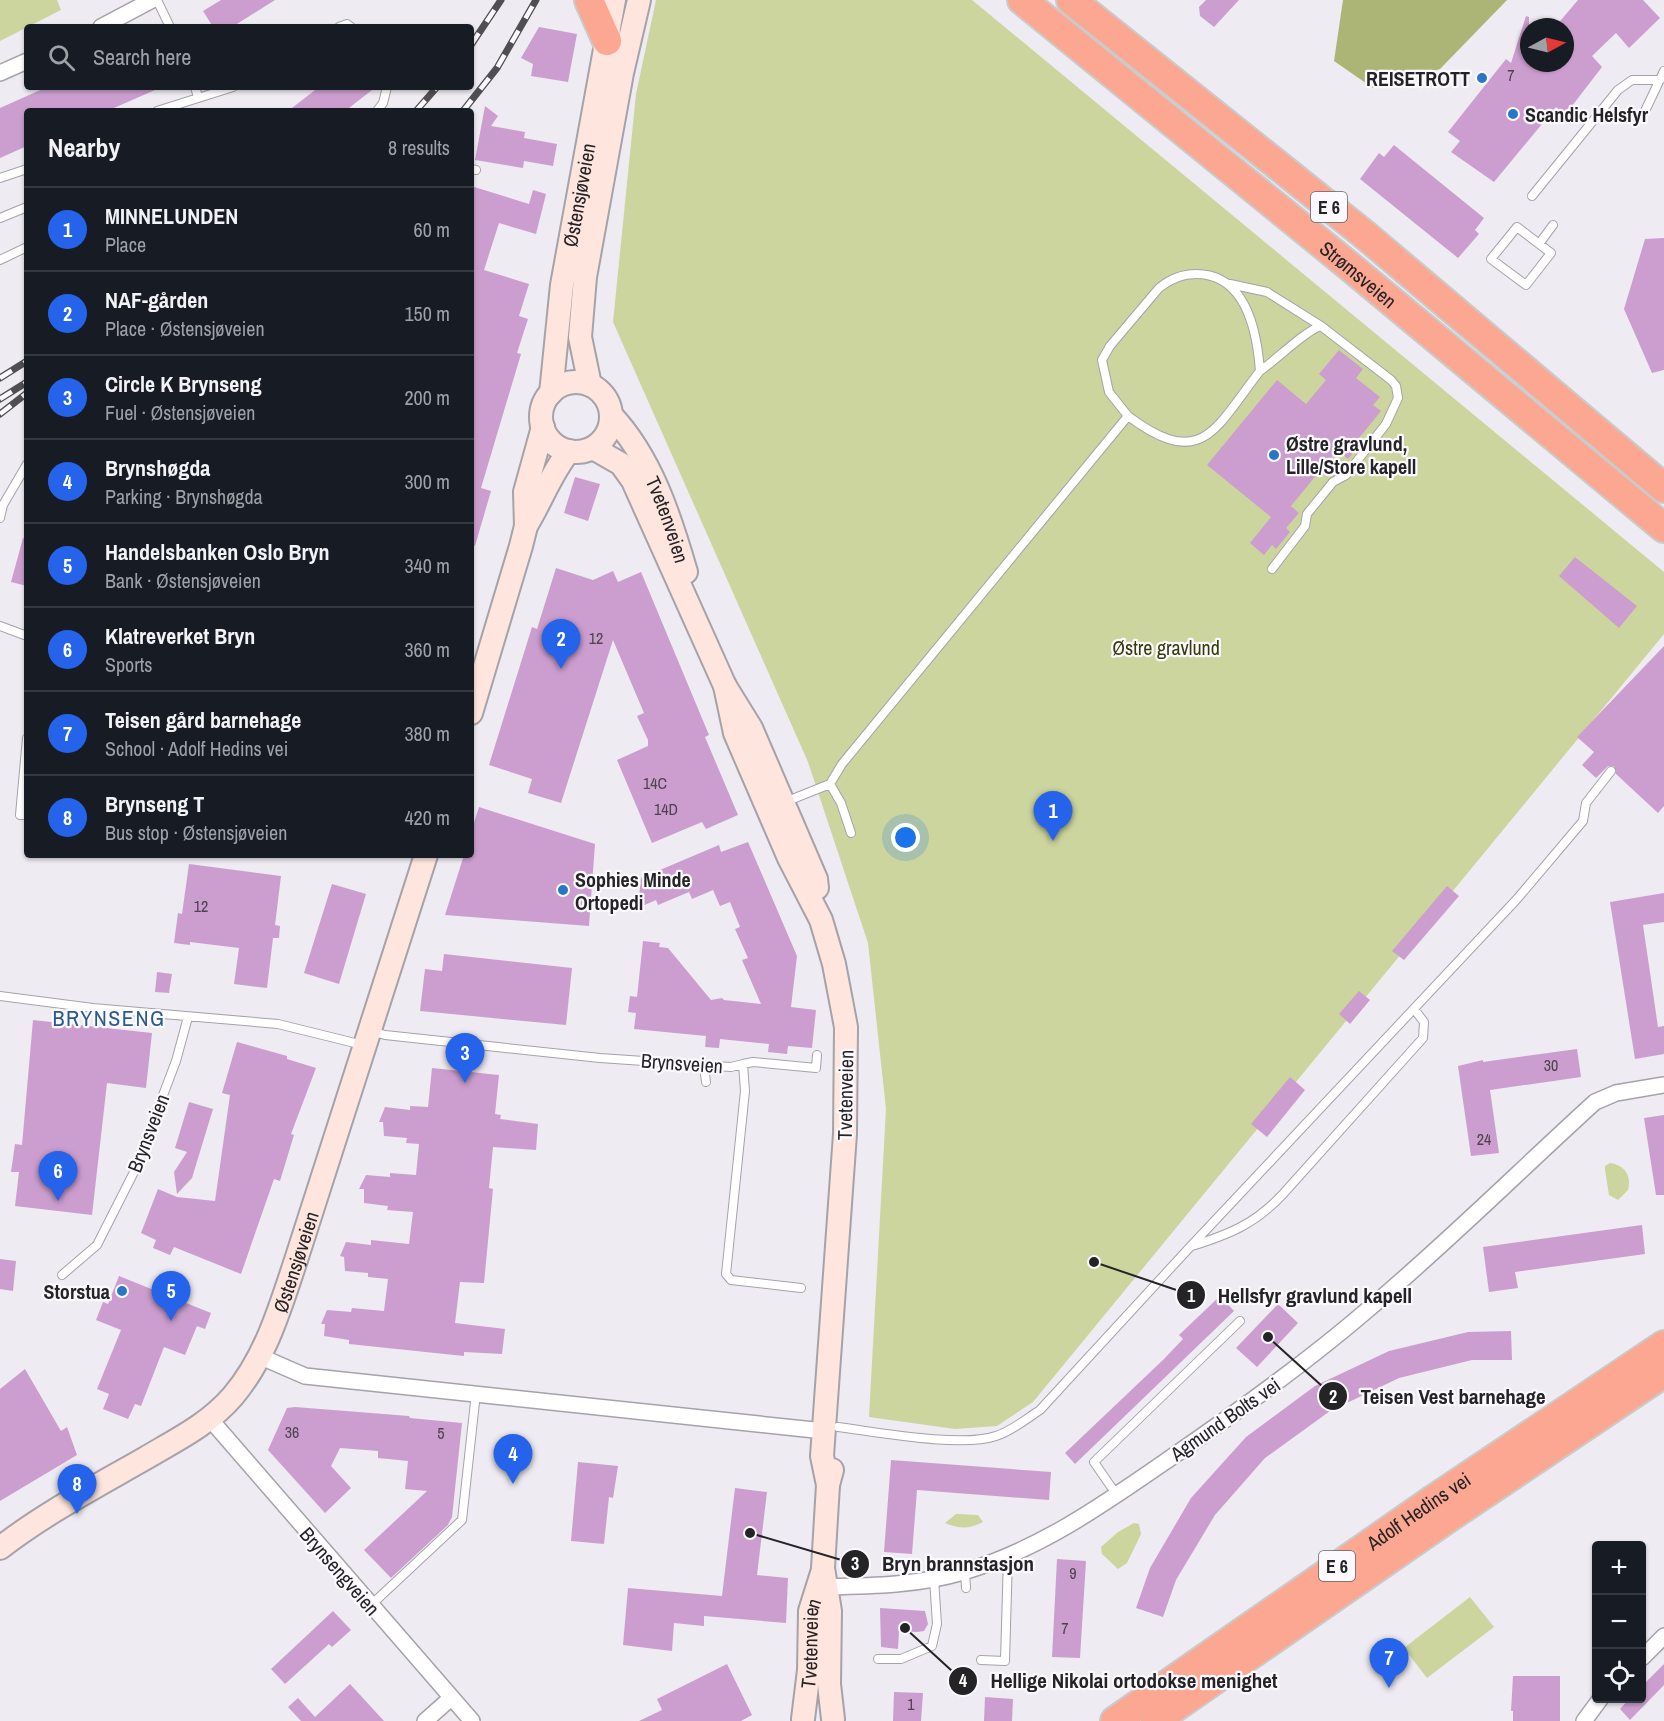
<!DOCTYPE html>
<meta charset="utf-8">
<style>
body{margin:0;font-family:"Archivo Narrow",sans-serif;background:#242831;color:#f1f3f6}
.controls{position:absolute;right:18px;bottom:18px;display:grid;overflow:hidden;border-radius:6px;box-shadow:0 2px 4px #0004}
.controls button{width:54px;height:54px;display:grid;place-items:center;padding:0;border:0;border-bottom:2px solid #363941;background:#171b24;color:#f1f3f6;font:30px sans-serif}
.compass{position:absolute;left:1520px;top:18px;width:54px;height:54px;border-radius:50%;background:#171b24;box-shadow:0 2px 4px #0004;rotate:83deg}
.you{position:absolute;left:906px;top:838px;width:21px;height:21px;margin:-15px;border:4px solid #fff;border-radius:50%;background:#1a73e8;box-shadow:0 0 0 9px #1a73e833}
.badge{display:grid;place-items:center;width:39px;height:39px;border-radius:50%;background:#2563eb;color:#fff;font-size:20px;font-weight:700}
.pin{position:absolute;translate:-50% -50px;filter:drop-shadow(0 2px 3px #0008)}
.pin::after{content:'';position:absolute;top:32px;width:21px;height:18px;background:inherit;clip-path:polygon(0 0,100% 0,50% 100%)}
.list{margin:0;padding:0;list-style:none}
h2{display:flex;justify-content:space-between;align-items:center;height:78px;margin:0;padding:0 24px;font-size:26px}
h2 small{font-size:20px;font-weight:400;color:#9ea1a6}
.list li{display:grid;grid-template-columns:39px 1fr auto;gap:18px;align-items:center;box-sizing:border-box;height:84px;padding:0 24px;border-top:2px solid #363941}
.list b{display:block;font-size:22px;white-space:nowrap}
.list p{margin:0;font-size:20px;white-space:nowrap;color:#9ea1a6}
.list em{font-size:20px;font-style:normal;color:#9ea1a6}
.icon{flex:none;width:33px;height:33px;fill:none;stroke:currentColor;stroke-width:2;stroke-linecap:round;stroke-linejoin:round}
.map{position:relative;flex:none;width:1664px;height:1721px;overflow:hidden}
.search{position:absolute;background:#171b24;box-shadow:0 2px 4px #0004;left:24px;top:24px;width:450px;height:66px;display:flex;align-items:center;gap:15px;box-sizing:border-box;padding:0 21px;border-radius:6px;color:#9ea1a6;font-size:22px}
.panel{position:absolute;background:#171b24;box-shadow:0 2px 4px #0004;left:24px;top:108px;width:450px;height:750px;border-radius:6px}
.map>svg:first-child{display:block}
.green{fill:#ccd59e}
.forest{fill:#acb575}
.building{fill:#cc9ecf}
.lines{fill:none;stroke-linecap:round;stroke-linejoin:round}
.lane-casing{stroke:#a5a2a9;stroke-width:10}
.street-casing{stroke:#a5a2a9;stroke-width:18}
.secondary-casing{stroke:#a5a2a9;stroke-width:26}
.highway-casing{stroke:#cacacb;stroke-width:32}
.lane{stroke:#fff;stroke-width:8}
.street{stroke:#fff;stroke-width:15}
.secondary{stroke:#fee5de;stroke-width:22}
.highway{stroke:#fca791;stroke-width:28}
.rail-casing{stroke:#4f4e52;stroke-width:7}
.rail{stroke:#fbf9fe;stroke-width:4.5;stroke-dasharray:14;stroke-linecap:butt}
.poi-dot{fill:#2877c6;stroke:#fbf9fe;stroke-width:2}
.labels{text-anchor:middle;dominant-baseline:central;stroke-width:4.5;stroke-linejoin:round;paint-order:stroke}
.number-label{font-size:16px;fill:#4e4250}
.shield{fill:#fbf9fe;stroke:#646367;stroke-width:1.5}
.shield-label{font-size:18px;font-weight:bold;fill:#242326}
.poi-label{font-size:20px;font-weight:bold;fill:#242326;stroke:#fbf9fe;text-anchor:start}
.street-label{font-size:20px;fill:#242326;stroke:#fbf9fe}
.park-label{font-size:20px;fill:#353a07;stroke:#fbf9fe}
.quarter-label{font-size:22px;letter-spacing:1.5px;fill:#295a8e;stroke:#fbf9fe}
.leader{fill:none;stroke:#242326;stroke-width:2}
.callout-dot{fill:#242326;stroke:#fbf9fe;stroke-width:2}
.mark-label{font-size:18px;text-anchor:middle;font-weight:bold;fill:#fff}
.callout-label{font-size:21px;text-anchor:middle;font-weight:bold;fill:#242326;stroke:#fbf9fe;stroke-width:4.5;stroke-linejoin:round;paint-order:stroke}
</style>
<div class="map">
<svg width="1664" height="1721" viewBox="0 0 1664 1721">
<rect width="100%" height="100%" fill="#eeebf2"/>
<path class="green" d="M0 0H57L61 10 0 41Z
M656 0H972L1664 572V634L1033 1402 997 1426 955 1429 869 1417 886 1109 868 943 808 762 613 322 636 94Z
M1610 1163C1624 1165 1632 1175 1628 1190L1618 1200 1609 1195 1605 1170V1166Z
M956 1514 978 1515 983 1522C970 1529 959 1529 945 1523Z
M1134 1523 1139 1524 1141 1534 1127 1563 1118 1569 1102 1554 1101 1547 1118 1532Z
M1470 1597 1494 1627 1427 1678 1404 1648Z"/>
<path class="forest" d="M1343 0H1507L1440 69 1373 88 1334 61Z"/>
<path class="building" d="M221 0H275L232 27H213L203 11Z
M1206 0H1239L1214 27 1200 16 1199 7Z
M1578 0H1643L1660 18 1629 48 1616 33 1592 56 1602 67 1565 115 1556 107 1494 182 1451 152 1460 141 1448 132 1506 59 1511 63 1526 16 1529 17V63H1565V27H1555Z
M539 27 577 34 568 82 531 76 533 64 521 58Z
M47 87H162L107 111H27V146L0 158V108Z
M319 87H376L345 111H288Z
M485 106 498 116 491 126 525 132 524 138 557 144 553 166 524 161 523 168 475 160Z
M1394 145 1484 218 1475 230 1479 234 1458 258 1360 179 1379 153 1384 157Z
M471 186 529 204 533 190 546 194 536 234 499 223 484 270 529 284 519 316 528 319 517 353 521 354 481 488 491 491 475 546 471 545Z
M1664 238V370L1652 373 1624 309 1645 239Z
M1339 350 1363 369 1356 378 1380 397 1373 405 1381 411 1355 443 1359 446 1348 459 1337 450 1291 506 1299 513 1286 528 1290 532 1276 549 1272 545 1264 555 1250 543 1271 517 1207 465 1277 380 1306 404 1326 380 1319 374Z
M575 477 600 484 588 521 564 513Z
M23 538 27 539V586L11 582Z
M1575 557 1637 606 1619 628 1559 576Z
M556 568 593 580 613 571 618 582 641 572 709 735 705 737 738 815 706 829 702 822 652 843 617 760 648 746V740L637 716 644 713 613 640 561 803 528 793 532 779 489 765 532 627 537 629Z
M1664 646V806L1658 813 1616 774 1614 766H1608L1596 778 1582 765 1594 752 1577 737Z
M479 807 595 844 589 926 445 915 464 855H471V832Z
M748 842 797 956 791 1007 816 1010 812 1048 788 1046 787 1054 768 1052 769 1044 720 1039 719 1048 705 1047 706 1036 634 1029 636 1013 628 1012 630 996 637 997 643 941 660 943 659 947 668 948 711 1000 722 998 724 1000 761 1004 742 960 748 958 735 929 740 927 730 902 720 906 713 890 692 899 689 892 658 905 656 900 638 908 641 878 719 845 721 852Z
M189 864 281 876 275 925 280 926 279 938H273L267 988 234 984 239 948 190 942V945L174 943 178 913 182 914Z
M332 884 366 894 339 984 304 973Z
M1447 886 1459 896 1404 960 1392 951Z
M1664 893V922L1643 925 1658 1027 1664 1026V1054L1635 1059 1610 902Z
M444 954 572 968 566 1025 420 1011 425 969 442 971Z
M157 972 172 974 169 993 155 992Z
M1359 991 1370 1000 1350 1024 1339 1014Z
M33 1020 152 1033 146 1088 107 1083 92 1215 15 1206 19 1172H11L15 1144 22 1145Z
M237 1042 287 1056V1059L316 1068 291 1134 294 1135 280 1181 274 1179 241 1274 174 1247 170 1255 153 1248 156 1240 141 1233 158 1189 177 1197 215 1201 230 1095 222 1093Z
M1577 1049 1581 1077 1490 1090 1499 1153 1471 1156 1458 1066 1483 1060V1062Z
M432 1068 499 1075 495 1114 501 1115 500 1119 538 1124 536 1150 493 1147 489 1188 493 1189 484 1283 460 1282 455 1323 505 1329 502 1354 464 1352V1356L349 1344V1340L324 1336 325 1324H321L327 1310 351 1312 352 1308 384 1311 388 1279 368 1277V1273L345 1271 344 1257 340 1256 346 1242 371 1245V1240L409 1244 413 1212 387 1210 388 1206 364 1203V1189H359L366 1175 390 1177V1173L416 1175 419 1144 406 1143 407 1138 384 1136 383 1122H379L385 1107 410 1110V1106L428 1107Z
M1290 1077 1305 1090 1267 1137 1251 1124Z
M189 1102 213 1109 192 1178 177 1194 174 1172 187 1152 175 1148Z
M1664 1115V1195H1656L1644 1118Z
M1642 1225 1645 1254 1515 1272 1518 1288 1489 1292 1483 1247Z
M0 1259 16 1261 13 1291 0 1289Z
M119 1276 211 1313 205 1329 197 1326 185 1355 164 1347 141 1406 135 1404 128 1419 103 1409 109 1394 97 1389 121 1330 96 1320 103 1302 108 1304Z
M1220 1296 1234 1311 1075 1464 1065 1453 1164 1359 1183 1339 1179 1335Z
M1278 1304 1298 1323 1257 1367 1236 1348Z
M1511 1331 1512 1360H1472L1399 1378 1330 1411 1265 1458 1215 1515 1176 1580 1163 1617 1136 1608 1150 1568 1191 1498 1246 1437 1315 1386 1389 1351 1468 1332Z
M25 1369 61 1431 67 1427 77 1455 0 1501V1389Z
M295 1407 409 1416 410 1418 462 1423 452 1517 448 1525 391 1578 364 1550 427 1491 405 1489 408 1461 378 1458V1451L340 1448 331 1466 351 1488 325 1513 268 1450 287 1408Z
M891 1460 1051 1472 1049 1500 917 1490 912 1554 884 1552Z
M578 1462 618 1466 613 1498 609 1497 604 1544 571 1541Z
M735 1488 767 1492 757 1575 788 1578 786 1623 704 1616V1626L674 1623 672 1651 623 1645 628 1588 722 1596Z
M1057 1559 1086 1561 1080 1658 1052 1657Z
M880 1608 925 1611 928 1624 924 1631 917 1632 899 1631 898 1649 881 1647Z
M333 1611 351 1630 332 1647 329 1644 285 1684 271 1669Z
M727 1664 752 1715 741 1721H639L662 1710 657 1699Z
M1664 1664V1685L1630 1720 1620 1709 1630 1698H1641V1687Z
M1513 1676H1560V1721H1513V1711H1511Z
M350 1684 384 1721H301L288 1707 298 1698 315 1717Z
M894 1692 923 1693 921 1721H893Z
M985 1697 1013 1699 1012 1721H984Z"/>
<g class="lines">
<g class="lane-casing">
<path id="lane" d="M157 0 170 27
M339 27 347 24 351 27
M195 87 198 97
M157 111 233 87
M377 111 383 103 387 87
M1645 111 1664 71
M471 169 476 170
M0 178 27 169
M1532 196 1618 90 1632 80H1660
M0 218 27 207
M1517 227 1551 253 1526 285 1491 259Z
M1539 244 1553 225
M0 260 27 247
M1230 284 1267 292 1321 326
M1260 371C1276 360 1306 330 1321 326L1391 380 1396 386 1398 398 1386 424 1346 475 1333 482 1307 514 1305 526 1272 569
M0 518 3 505 27 464
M0 626 27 636
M27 738 20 815H27
M830 784 841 803 851 833
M785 802 830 784 842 764 1128 416 1109 392 1102 360 1110 346 1159 288C1170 279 1182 274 1196 274 1246 274 1257 331 1260 371 1215 428 1203 472 1128 416
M0 996 93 1008 278 1024 363 1045
M371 1031 385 1035 600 1058 731 1067 743 1064 745 1091 726 1274 731 1280 801 1288
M743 1064 753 1062 816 1068 817 1055
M704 1066 706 1082
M1192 1246C1230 1234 1255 1224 1283 1194L1423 1038 1424 1022 1414 1009
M62 1275 97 1245 133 1174 176 1061 188 1017
M838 1427C877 1432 961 1448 996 1436 1012 1431 1026 1419 1040 1410L1190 1247 1517 899 1583 821 1586 803 1611 771
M1116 1494 1094 1462 1240 1321
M965 1572 966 1588
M371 1605 462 1520 476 1393
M878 1659H901L932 1646 937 1624 934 1579
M981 1660 1005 1661 1008 1556"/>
</g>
<g class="street-casing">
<path id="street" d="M101 27 152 0
M0 73 27 61
M259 1356 305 1376 824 1431
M210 1419 472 1721
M818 1587C866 1586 916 1586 963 1572 1039 1550 1104 1504 1169 1459 1236 1413 1303 1365 1365 1312 1445 1245 1518 1172 1595 1102L1616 1093 1664 1085
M1642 1658 1664 1636
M425 1721 451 1698
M1584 1721 1601 1698"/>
</g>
<g class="secondary-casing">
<g id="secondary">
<circle cx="576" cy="417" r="35"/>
<path d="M590 385 580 337 585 277 622 73 639 0"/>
<path id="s1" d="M551 393 562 285 614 0"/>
<path id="s2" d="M611 415C651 457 670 517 686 572"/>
<path d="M593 448 621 464 633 481 725 686 751 728 816 879 817 888"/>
<path d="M526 526C542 500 550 475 569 451"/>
<path d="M725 686 735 733 789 858 821 920 834 964 846 1027 845 1134 822 1456 828 1485"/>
<path d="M471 713 521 546 526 526 525 492 543 427"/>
<path d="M832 1470 828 1485 823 1568 830 1611 829 1684 833 1719"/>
<path id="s3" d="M0 1548C44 1514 95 1487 144 1459 176 1440 208 1425 233 1396 266 1357 280 1308 296 1260L426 855"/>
<path id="s4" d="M803 1719 809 1670 810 1611 822 1573"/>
</g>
</g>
<g class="highway-casing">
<g id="highway">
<path d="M589 0 607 41"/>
<path id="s5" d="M1022 0 1348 265 1664 528"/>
<path d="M1071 0 1365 235 1664 488"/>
<path id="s6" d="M1115 1721 1430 1502 1664 1345"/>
<path d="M1155 1721 1445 1520 1664 1373"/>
</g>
</g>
<use href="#lane" class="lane"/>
<use href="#street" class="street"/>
<use href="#secondary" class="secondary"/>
<use href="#highway" class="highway"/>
<g class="rail-casing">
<path id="rail" d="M471 45 501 0
M416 111 437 87
M463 111 497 68 536 0
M0 378 27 361
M0 399 27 382
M0 414 27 393"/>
</g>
<use href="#rail" class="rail"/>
</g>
<g class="poi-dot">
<circle cx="1482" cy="78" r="6"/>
<circle cx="1513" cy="114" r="6"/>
<circle cx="1274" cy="455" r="6"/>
<circle cx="563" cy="890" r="6"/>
<circle cx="122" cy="1291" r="6"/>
</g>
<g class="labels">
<g class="number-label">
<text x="1511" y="75">7</text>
<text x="596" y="638">12</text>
<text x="655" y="783">14C</text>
<text x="666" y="809">14D</text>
<text x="201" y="906">12</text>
<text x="1551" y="1065">30</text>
<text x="1484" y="1139">24</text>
<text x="292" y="1432">36</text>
<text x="441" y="1433">5</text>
<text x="1073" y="1573">9</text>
<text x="1065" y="1628">7</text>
<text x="911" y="1704">1</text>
</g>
<g class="shield">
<rect x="1311" y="192" width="36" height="30" rx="4.5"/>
<rect x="1319" y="1551" width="36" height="30" rx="4.5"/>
</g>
<g class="shield-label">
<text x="1329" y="207">E 6</text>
<text x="1337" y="1566">E 6</text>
</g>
<g class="poi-label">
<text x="1470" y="78" text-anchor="end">REISETROTT</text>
<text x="1525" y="114">Scandic Helsfyr</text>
<text x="1286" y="443">Østre gravlund,<tspan x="1286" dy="23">Lille/Store kapell</tspan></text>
<text x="575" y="879">Sophies Minde<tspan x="575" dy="23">Ortopedi</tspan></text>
<text x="110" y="1291" text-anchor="end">Storstua</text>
</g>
<g class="street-label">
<text stroke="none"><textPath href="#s1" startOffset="200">Østensjøveien</textPath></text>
<text stroke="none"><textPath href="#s5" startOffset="434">Strømsveien</textPath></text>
<text stroke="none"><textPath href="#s2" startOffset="120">Tvetenveien</textPath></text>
<text transform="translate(682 1063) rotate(4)">Brynsveien</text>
<text transform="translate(845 1095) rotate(-89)">Tvetenveien</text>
<text transform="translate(148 1133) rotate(-69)">Brynsveien</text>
<text stroke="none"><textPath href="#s3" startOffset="428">Østensjøveien</textPath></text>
<text transform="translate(1225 1419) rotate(-35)">Agmund Bolts vei</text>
<text stroke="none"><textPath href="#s6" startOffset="369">Adolf Hedins vei</textPath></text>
<text transform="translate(340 1571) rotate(49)">Brynsengveien</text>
<text stroke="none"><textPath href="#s4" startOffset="76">Tvetenveien</textPath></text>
</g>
<g class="park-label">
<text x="1166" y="647">Østre gravlund</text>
</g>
<g class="quarter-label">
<text x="109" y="1018">BRYNSENG</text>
</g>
</g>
<path class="leader" d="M1094 1262L1191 1295M1268 1337L1333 1396M750 1533L855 1564M905 1628L963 1681"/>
<g class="callout-dot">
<circle cx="1094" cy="1262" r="6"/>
<circle cx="1268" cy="1337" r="6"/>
<circle cx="750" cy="1533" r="6"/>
<circle cx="905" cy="1628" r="6"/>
<circle cx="1191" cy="1295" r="15"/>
<circle cx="1333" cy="1396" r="15"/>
<circle cx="855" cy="1564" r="15"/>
<circle cx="963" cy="1681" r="15"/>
</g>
<g class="mark-label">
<text x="1191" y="1302">1</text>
<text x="1333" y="1403">2</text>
<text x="855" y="1570">3</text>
<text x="963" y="1687">4</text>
</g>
<g class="callout-label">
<text x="1315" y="1303">Hellsfyr gravlund kapell</text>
<text x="1453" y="1404">Teisen Vest barnehage</text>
<text x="958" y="1571">Bryn brannstasjon</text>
<text x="1134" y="1688">Hellige Nikolai ortodokse menighet</text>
</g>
</svg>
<div class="controls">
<button>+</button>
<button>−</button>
<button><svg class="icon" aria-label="locate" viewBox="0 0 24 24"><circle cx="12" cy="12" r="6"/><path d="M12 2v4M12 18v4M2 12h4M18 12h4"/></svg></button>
</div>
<svg class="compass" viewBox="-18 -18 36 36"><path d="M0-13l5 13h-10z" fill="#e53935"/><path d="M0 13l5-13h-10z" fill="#9ea1a6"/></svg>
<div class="you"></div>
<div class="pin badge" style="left:1053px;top:841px">1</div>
<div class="pin badge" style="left:561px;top:669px">2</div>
<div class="pin badge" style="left:465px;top:1083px">3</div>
<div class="pin badge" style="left:513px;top:1484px">4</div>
<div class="pin badge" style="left:171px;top:1321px">5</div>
<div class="pin badge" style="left:58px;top:1201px">6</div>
<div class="pin badge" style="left:1389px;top:1688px">7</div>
<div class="pin badge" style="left:77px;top:1514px">8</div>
<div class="search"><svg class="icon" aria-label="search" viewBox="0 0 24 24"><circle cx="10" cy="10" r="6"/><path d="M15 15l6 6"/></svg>Search here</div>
<section class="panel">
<h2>Nearby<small>8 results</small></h2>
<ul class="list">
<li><span class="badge">1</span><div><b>MINNELUNDEN</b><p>Place</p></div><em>60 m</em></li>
<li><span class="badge">2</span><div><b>NAF-gården</b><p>Place · Østensjøveien</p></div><em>150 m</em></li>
<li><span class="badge">3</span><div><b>Circle K Brynseng</b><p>Fuel · Østensjøveien</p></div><em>200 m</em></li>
<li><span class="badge">4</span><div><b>Brynshøgda</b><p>Parking · Brynshøgda</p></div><em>300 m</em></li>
<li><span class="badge">5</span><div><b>Handelsbanken Oslo Bryn</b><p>Bank · Østensjøveien</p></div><em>340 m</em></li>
<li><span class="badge">6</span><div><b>Klatreverket Bryn</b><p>Sports</p></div><em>360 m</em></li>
<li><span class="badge">7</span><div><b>Teisen gård barnehage</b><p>School · Adolf Hedins vei</p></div><em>380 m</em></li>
<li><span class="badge">8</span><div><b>Brynseng T</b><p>Bus stop · Østensjøveien</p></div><em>420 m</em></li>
</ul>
</section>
</div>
